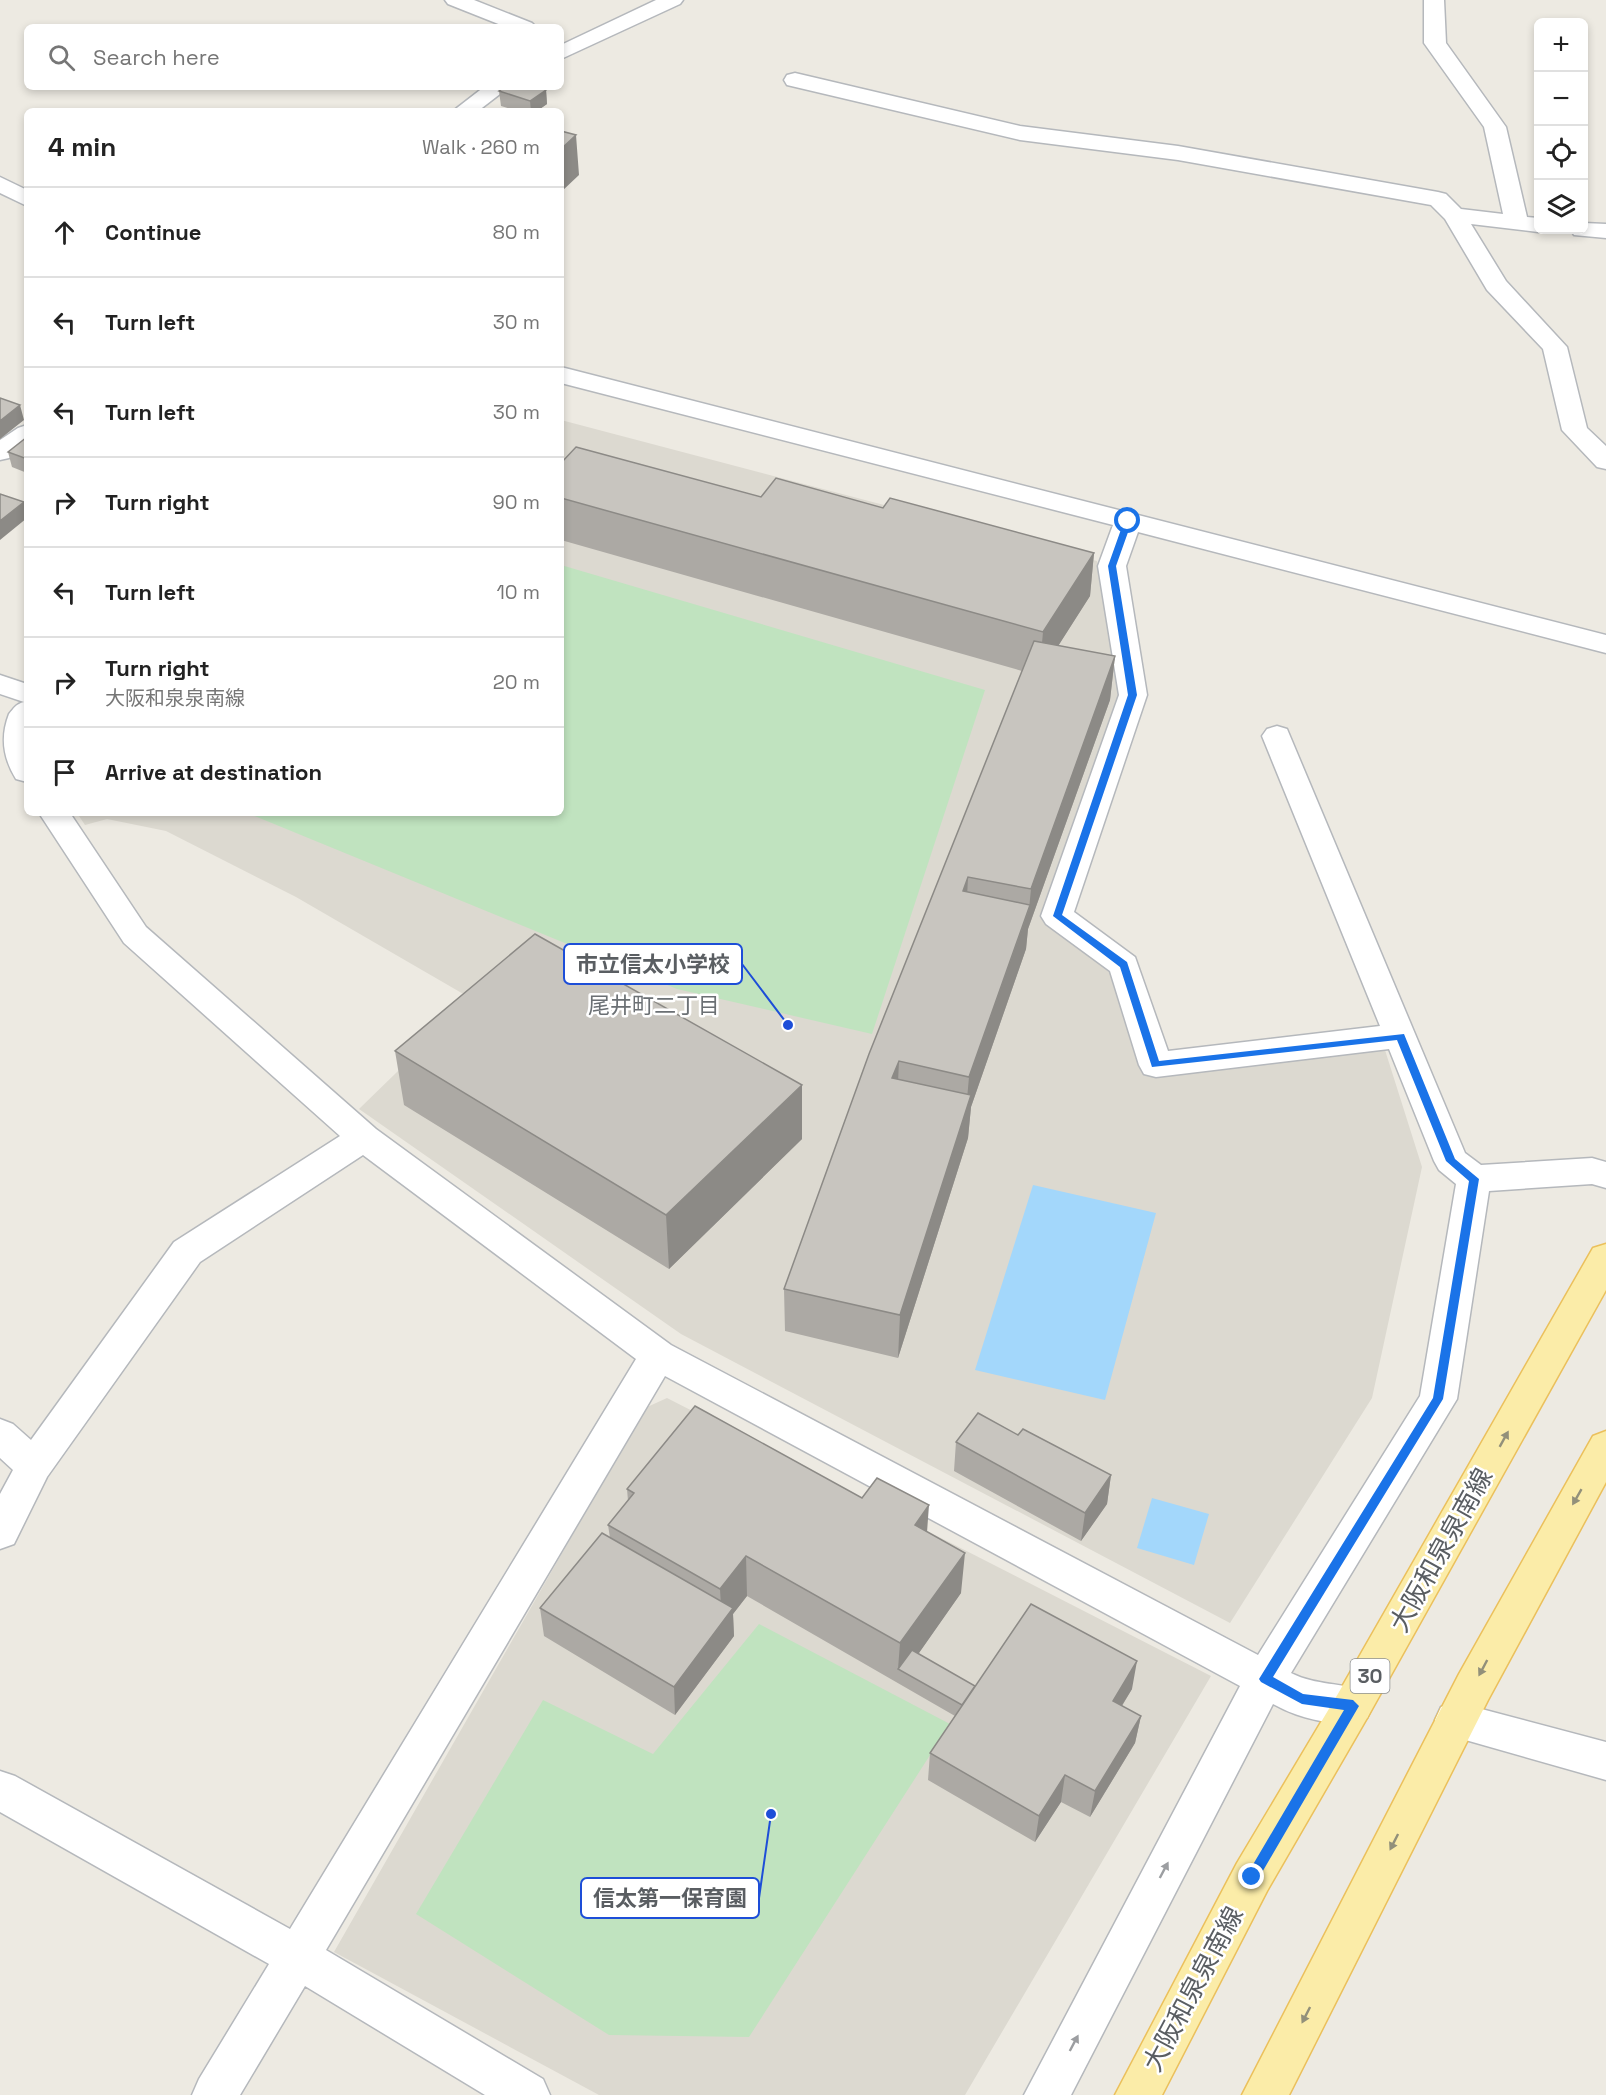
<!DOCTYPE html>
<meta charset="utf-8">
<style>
body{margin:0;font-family:"Space Grotesk","Noto Sans JP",sans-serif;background:#f2f2f2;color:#222}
.controls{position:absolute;right:18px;top:18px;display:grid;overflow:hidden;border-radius:9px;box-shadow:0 3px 9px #0003}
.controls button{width:54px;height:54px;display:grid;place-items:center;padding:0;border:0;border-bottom:2px solid #e0e0e0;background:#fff;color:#222;font:30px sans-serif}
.stop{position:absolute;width:18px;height:18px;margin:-14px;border:4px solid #1a73e8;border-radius:50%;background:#fff}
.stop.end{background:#1a73e8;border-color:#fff;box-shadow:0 2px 6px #0008}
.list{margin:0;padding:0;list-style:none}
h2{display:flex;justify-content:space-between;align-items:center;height:78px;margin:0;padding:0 24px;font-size:26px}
h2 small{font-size:20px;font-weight:400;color:#767676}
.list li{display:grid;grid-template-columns:39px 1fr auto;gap:18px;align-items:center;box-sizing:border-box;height:90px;padding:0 24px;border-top:2px solid #e0e0e0}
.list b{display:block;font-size:22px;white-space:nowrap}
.list p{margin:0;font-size:20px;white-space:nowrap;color:#767676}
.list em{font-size:20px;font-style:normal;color:#767676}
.icon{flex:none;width:33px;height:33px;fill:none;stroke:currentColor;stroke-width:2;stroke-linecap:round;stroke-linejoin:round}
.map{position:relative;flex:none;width:1606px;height:2095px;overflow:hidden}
.search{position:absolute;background:#fff;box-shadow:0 3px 9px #0003;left:24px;top:24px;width:540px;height:66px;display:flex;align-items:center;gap:15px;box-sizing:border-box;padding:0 21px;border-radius:9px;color:#767676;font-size:22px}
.panel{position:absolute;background:#fff;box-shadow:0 3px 9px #0003;left:24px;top:108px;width:540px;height:708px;border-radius:9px}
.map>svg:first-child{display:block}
.education{fill:#dcd9d0}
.green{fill:#c0e3bf}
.water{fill:#a3d7fb}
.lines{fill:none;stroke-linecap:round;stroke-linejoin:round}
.minor-casing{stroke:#b5b8bc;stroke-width:3}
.major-casing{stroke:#ebc05c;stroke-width:3}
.minor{fill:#fff;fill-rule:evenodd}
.major{fill:#fbeca8;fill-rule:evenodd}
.wall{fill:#aca9a4}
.shaded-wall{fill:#8c8a86}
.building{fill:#c8c5bf;stroke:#8c8a86;stroke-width:1.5}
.oneway{fill:#92907a}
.oneway2{fill:#9c9ea1}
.route{fill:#1a73e8}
.labels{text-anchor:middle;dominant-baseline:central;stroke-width:5;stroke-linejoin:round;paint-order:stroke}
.shield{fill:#fff;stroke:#8c8e91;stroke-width:1.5}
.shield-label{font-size:20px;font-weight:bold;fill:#5a5e62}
.neighbourhood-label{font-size:22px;fill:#6b7074;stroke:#fff}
.near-street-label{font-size:26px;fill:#5a5e62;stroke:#fff}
.leader{fill:none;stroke:#1d4ed8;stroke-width:2}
.callout-dot{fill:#1d4ed8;stroke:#fff;stroke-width:2}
.callout{fill:#fff;stroke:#1d4ed8;stroke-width:2}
.callout-label{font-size:22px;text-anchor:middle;font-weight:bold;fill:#5a5e62}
</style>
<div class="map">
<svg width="1606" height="2095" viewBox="0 0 1606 2095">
<rect width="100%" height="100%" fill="#edeae2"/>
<path class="education" d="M561 420 1097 561 1120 694 1047 921 1112 974 1147 1076 1385 1050 1422 1167 1372 1398 1230 1623 681 1334 359 1109 472 999 296 897 166 831 107 819 85 825 77 813H561Z
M667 1398 1211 1676 965 2095H599L334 1952 645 1408Z"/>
<path class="green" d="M561 565 985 690 872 1034 677 989 247 813H561Z
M759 1624 950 1724 749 2037 609 2035 416 1914 543 1700 653 1754Z"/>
<path class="water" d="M1033 1185 1156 1213 1105 1400 975 1370Z
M1152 1498 1209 1514 1194 1565 1137 1548Z"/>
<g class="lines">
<g class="minor-casing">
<path id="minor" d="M445 0H474L532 23 536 27H506L448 4Z
M656 0H683L680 4 561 59V45Z
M1424 0H1444L1446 43 1506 127 1527 217 1538 218V230H1547L1538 232 1471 224 1506 281 1567 347 1587 428 1606 446V469L1597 467 1562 430 1543 349 1487 290 1445 219 1431 205 1178 160 1020 140 787 85 784 80 787 75 795 73 1020 126 1178 146 1438 192 1446 194 1461 209 1503 214 1484 127 1424 43Z
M484 87H509L478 111H453Z
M0 177 27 190V206L0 193Z
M1584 223 1606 224V238L1574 235 1571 230H1584Z
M561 367 1606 635V653L1138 532 1126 566 1147 695 1074 912 1135 957 1168 1051 1380 1026 1262 736 1267 729 1277 726 1287 729 1465 1153 1481 1165 1592 1158 1606 1162V1188L1592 1184 1489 1191 1457 1399 1291 1673C1317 1686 1341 1682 1367 1692L1373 1705 1367 1718C1338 1729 1300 1719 1273 1704L1071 2095H1024L1240 1686 665 1376 326 1950 543 2079 550 2095H485L305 1986 240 2095H192L199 2079 269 1964 0 1812V1771L15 1776 290 1929 636 1359 363 1155 200 1262 47 1477 14 1544 0 1549V1494L13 1470 0 1458V1419L13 1424 31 1440 174 1242 340 1136 124 943 39 813H70L146 927 376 1129 671 1345 1258 1655 1420 1396 1456 1184 1439 1170 1434 1161 1389 1049 1156 1077 1144 1074 1139 1065 1110 971 1046 924 1041 916 1119 695 1098 566 1113 525 561 383Z
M27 425V445L9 458 0 460V440L18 428Z
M0 675 27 684V782L16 779C3 758 0 737 9 714 14 708 16 704 24 702L0 694Z
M1455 1702 1606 1742V1780L1441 1733 1435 1720 1441 1707Z"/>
</g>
<g class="major-casing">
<path id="major" d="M1606 1244V1290L1367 1718 1267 1891 1162 2095H1115L1237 1863 1339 1692 1593 1248Z
M1606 1431V1482L1488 1700 1289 2095H1242L1459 1674 1593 1436Z"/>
</g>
<use href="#minor" class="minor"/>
<use href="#major" class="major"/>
</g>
<path class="wall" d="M546 90 547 104 537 111H518L501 106 499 91Z
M27 437V473L12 467 8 452Z
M561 463 761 497 883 508 1094 553 1090 596 1058 646 1115 656 1110 700 1028 929 1026 949 971 1107 968 1138 898 1358 785 1331 784 1289 1022 671 561 540Z
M395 1051 802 1139 669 1269 404 1105Z
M1018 1435 1111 1475 1107 1504 1081 1541 954 1471 956 1442Z
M627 1489 862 1498 927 1532 961 1593 918 1654 975 1686 1132 1689 1122 1706 1141 1716 1135 1743 1090 1817 1061 1802 1035 1842 928 1780 930 1753 955 1716 747 1596 733 1614 734 1636 675 1715 544 1636 540 1608 610 1538 608 1525 628 1501Z"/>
<path class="shaded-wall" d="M546 90 547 104 537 111H531L530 101Z
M576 135 579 175 561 192V149Z
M20 405 24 420 0 439V421Z
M24 502 27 518 0 540V521Z
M1094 553 1090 596 1039 676 1043 632Z
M1115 656 1110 700 1028 929 1026 949 971 1107 968 1138 898 1358 900 1315 966 1110 969 1077 1029 909 1031 889Z
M968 877 966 920 963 891Z
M899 1061 897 1104 892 1078Z
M802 1085V1139L669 1269 666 1215Z
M1111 1475 1107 1504 1081 1541 1085 1513Z
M929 1505 926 1546 915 1525Z
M965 1553 961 1593 905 1673 898 1669 900 1643Z
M746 1556 747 1596 733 1614 734 1636 675 1715 674 1687 722 1623 720 1589Z
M1137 1661 1132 1689 1108 1728 1113 1701Z
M1141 1716 1135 1743 1090 1817 1095 1791Z
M1065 1775 1061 1802 1035 1842 1039 1816Z"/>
<path class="building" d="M505 87H537L546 90 530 101 499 91Z
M561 131 576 135 561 149Z
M0 398 20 405 0 421Z
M27 437V459L8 452Z
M576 447 761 497 776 478 883 508 890 498 1094 553 1043 632 561 498V463Z
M0 494 24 502 0 521Z
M1034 641 1115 656 1031 889 968 877 963 891 1030 905 969 1077 899 1061 892 1078 971 1095 900 1315 784 1289 869 1054Z
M535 934 802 1085 666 1215 395 1051Z
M695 1406 862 1498 877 1478 929 1505 915 1525 965 1553 900 1643 746 1556 720 1589 608 1525 634 1493 627 1489Z
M978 1413 1018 1435 1023 1429 1111 1475 1085 1513 956 1442Z
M602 1533 733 1608 674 1687 540 1608Z
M1031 1604 1137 1661 1113 1701 1141 1716 1095 1791 1065 1775 1039 1816 930 1753Z
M912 1650 975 1686 962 1705 898 1669Z"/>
<defs><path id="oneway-solid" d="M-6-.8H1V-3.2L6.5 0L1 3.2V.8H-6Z" transform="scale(1.5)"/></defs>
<g class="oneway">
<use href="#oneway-solid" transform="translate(1504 1439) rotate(-61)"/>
<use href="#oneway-solid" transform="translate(1577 1497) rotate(120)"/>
<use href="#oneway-solid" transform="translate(1483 1668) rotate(118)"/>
<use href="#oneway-solid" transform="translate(1394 1842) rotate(117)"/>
<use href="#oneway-solid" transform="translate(1306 2015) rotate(117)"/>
</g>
<g class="oneway2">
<use href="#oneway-solid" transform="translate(1164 1870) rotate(-62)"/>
<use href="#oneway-solid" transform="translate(1074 2043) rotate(-62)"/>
</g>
<path class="route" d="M1128 518 1132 521 1116 566 1137 695 1062 915 1127 962 1159 1061 1404 1034 1455 1159 1479 1179 1443 1399 1273 1677 1303 1694 1353 1700 1359 1706 1257 1881 1252 1883 1246 1877 1248 1873 1344 1710 1302 1704 1261 1682 1259 1679 1433 1398 1469 1181 1446 1161 1397 1040 1152 1067 1120 967 1053 916 1128 695 1108 566 1124 521Z"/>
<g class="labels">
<rect class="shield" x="1350.5" y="1659" width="39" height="34" rx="4.5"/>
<g class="shield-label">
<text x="1370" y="1676">30</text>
</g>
<g class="neighbourhood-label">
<text x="654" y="1005">尾井町二丁目</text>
</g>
<g class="near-street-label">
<text transform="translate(1441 1550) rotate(-61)">大阪和泉泉南線</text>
<text transform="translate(1193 1989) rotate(-62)">大阪和泉泉南線</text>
</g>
</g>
<path class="leader" d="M788 1025L742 964M771 1814L759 1898"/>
<g class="callout-dot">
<circle cx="788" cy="1025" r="6"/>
<circle cx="771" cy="1814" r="6"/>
</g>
<g class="callout">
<rect x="564" y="944" width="178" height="40" rx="6"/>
<rect x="581" y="1878" width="178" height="40" rx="6"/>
</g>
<g class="callout-label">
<text x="653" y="972">市立信太小学校</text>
<text x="670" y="1906">信太第一保育園</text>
</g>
</svg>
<div class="controls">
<button>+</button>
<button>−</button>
<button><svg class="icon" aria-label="locate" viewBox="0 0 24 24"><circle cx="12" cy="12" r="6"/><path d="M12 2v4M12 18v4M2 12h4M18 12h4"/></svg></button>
<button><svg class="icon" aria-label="layers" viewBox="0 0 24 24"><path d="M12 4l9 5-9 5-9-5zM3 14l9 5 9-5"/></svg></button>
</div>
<div class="stop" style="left:1128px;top:521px"></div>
<div class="stop end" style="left:1252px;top:1877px"></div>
<div class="search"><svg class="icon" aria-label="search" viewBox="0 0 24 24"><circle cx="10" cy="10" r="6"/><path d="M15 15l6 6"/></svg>Search here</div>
<section class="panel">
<h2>4 min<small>Walk · 260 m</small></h2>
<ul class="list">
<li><svg class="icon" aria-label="ahead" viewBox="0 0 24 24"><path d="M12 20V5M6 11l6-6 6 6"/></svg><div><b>Continue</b></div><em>80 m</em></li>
<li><svg class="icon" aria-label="left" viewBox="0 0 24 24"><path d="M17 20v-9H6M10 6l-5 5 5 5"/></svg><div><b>Turn left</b></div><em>30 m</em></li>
<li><svg class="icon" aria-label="left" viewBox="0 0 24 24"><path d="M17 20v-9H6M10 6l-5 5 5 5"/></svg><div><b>Turn left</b></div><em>30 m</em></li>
<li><svg class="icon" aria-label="right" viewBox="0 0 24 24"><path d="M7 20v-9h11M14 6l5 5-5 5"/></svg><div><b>Turn right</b></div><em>90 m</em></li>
<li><svg class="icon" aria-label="left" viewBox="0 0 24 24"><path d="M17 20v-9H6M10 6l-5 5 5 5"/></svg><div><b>Turn left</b></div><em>10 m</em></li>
<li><svg class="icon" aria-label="right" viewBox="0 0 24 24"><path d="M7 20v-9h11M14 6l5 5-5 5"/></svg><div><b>Turn right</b><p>大阪和泉泉南線</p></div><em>20 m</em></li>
<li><svg class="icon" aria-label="arrive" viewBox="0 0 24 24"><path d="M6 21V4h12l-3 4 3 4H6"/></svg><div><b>Arrive at destination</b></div></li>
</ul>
</section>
</div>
